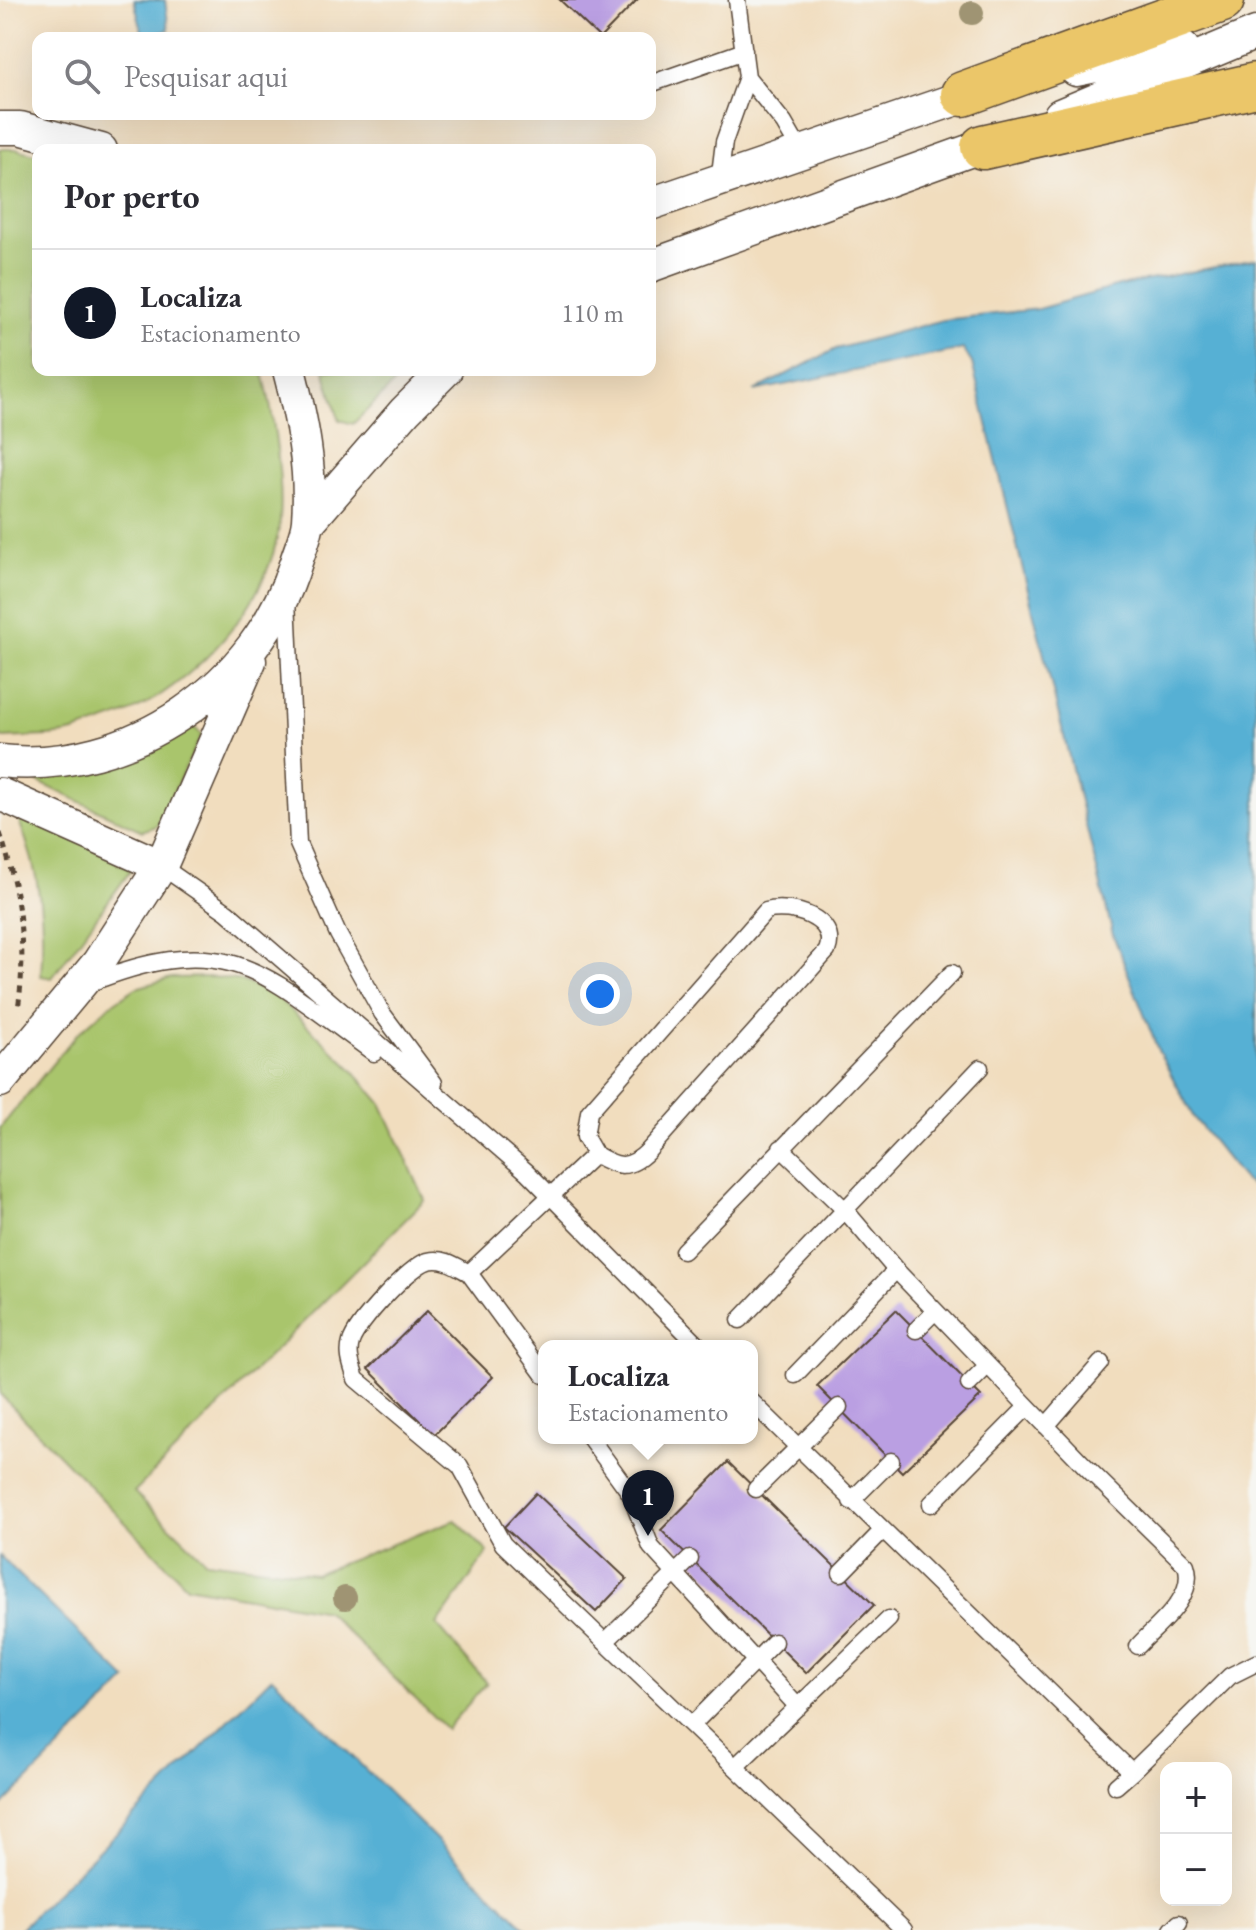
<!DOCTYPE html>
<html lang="pt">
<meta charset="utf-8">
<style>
body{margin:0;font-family:"EB Garamond",serif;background:#f2f2f3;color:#2b2b33}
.controls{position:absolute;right:24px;bottom:24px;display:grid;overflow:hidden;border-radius:16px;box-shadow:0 8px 32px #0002}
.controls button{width:72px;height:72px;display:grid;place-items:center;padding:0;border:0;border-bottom:2px solid #e1e1e2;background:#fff;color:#2b2b33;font:40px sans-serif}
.you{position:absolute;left:600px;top:994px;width:28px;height:28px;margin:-20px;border:6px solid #fff;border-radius:50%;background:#1a73e8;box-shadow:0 0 0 12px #1a73e833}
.badge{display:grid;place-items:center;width:52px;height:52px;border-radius:50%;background:#111827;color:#fff;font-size:26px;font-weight:700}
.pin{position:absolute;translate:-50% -66px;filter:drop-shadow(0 2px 4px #0008)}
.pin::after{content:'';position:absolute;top:42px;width:28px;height:24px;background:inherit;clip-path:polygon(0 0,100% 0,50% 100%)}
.popup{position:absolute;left:538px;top:1340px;width:220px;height:104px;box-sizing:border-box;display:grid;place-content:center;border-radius:16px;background:#fff;filter:drop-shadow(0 2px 6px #0005);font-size:26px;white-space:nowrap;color:#7c7c81}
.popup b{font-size:30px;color:#2b2b33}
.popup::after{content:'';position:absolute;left:50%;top:100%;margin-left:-16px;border:16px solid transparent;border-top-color:#fff}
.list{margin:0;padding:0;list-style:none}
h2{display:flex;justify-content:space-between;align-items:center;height:104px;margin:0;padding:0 32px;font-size:34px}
h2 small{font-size:26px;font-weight:400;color:#7c7c81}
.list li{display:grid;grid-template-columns:52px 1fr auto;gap:24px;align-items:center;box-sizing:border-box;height:128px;padding:0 32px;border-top:2px solid #e1e1e2}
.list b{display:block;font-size:30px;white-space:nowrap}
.list p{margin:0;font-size:26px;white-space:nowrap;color:#7c7c81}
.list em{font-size:26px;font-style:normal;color:#7c7c81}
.icon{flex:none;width:44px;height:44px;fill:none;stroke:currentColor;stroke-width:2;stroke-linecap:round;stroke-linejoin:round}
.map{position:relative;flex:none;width:1256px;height:1930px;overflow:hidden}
.search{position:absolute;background:#fff;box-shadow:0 8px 32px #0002;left:32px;top:32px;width:624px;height:88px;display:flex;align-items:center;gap:20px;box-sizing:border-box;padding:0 28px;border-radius:16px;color:#7c7c81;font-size:30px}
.panel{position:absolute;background:#fff;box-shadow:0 8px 32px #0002;left:32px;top:144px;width:624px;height:232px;border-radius:16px}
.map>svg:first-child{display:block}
.green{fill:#a9c56c;stroke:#727845;stroke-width:2}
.water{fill:#57b0d4;stroke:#496d79;stroke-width:2}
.building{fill:#ba9fe2}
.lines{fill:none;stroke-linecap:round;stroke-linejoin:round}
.service-casing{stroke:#564536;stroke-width:19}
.minor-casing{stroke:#564536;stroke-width:35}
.motorway-casing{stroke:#564536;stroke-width:47}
.path{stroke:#564536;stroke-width:5;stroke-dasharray:6 6;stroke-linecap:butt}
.service{stroke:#fff;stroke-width:16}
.minor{stroke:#fff;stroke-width:32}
.motorway{stroke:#ebc669;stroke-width:44}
.tree{fill:#9f9473}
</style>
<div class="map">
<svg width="1256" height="1930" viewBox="0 0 1256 1930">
<rect width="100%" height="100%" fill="#f6f6f2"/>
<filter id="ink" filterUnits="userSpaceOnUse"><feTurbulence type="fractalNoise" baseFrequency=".0125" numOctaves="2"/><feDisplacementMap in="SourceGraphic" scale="16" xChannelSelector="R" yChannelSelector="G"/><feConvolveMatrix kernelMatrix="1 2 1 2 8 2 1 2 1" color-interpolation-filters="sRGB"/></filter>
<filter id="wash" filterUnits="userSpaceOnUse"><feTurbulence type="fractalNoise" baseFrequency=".006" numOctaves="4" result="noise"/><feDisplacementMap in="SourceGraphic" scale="32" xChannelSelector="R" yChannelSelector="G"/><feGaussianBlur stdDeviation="1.8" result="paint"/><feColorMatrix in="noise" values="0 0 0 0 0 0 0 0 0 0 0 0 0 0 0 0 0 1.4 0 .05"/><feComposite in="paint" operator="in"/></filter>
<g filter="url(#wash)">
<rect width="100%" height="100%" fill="#f1ddbe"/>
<path class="green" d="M0 149H17L38 155V370H262C273 408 285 489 279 528 268 600 210 664 151 701 131 714 101 723 77 731 55 738 27 736 4 738L0 737Z
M324 370H408L353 424 339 420Z
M192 726 202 734 157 826 142 831 38 782 40 773 135 759Z
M27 811 131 870 52 978 41 976C45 920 40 873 19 821Z
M213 977 242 981 276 996 351 1068 381 1103 425 1200 134 1492 206 1561 315 1574 455 1520 488 1552 437 1625 487 1683 446 1729 326 1611 187 1586 0 1394V1128L76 1035 110 1005 136 988 171 978Z"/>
<path class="water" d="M134 0H165L169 30 143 35Z
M1256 259V1189L1245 1181 1194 1118 1158 1050 1113 935 972 363 963 349 754 391 836 349 943 320 1038 309 1119 286Z
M0 1556 127 1680 0 1808Z
M272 1677 528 1930H19Z"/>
<g id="blocks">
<path class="building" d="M560 0H637L600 38Z
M896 1310 981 1396 902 1472 817 1386Z
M427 1311 493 1377 434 1435 368 1369Z
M728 1462 874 1605 806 1673 661 1530Z
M536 1493 627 1579 596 1612 504 1527Z"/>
</g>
</g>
<g filter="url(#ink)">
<use href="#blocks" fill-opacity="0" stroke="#564536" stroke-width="2"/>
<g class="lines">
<g class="service-casing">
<path id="service" d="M747 77 784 123 802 154
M650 84 744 51
M719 182 724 142 747 77 737 0
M287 599 298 844 338 934 382 1013 434 1083
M161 866 227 912 527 1172 699 1346
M90 983C231 927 264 974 374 1053
M781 1148 845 1210 896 1270 795 1375
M683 1251 952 973
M896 1270 1085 1466 1186 1565C1197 1597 1157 1625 1138 1646
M469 1273C456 1266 444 1257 428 1261 410 1266 356 1324 351 1342 347 1355 352 1366 356 1379L460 1466 503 1544 735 1767
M740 1320 980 1068
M916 1330 935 1311
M544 1375 469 1273 595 1154 585 1137 589 1112 766 911C790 904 840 918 827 951L648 1151C629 1170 617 1168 595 1154
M969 1384 987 1366
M752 1402 1132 1772 1116 1786
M1046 1426 1101 1363
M590 1438 630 1493 651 1547 798 1707
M756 1489 839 1407
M851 1501 891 1461
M931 1504 1027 1407
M841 1573 882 1531
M889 1619 735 1767 904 1930
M605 1642 690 1559
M692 1725 774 1642
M1132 1772 1230 1676 1256 1663
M1172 1930 1179 1923"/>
</g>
<g class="minor-casing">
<path id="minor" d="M1076 70 1183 48
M1060 115 1256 33
M0 128H20L101 150
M650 204 983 90
M650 266 1002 139
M308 523 405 411 446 370
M0 761C130 775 259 685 296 562 300 549 307 534 308 521 312 469 302 420 289 370
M0 794 161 866
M0 1081 98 963 161 866 250 661"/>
</g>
<g class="motorway-casing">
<path id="motorway" d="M963 94 1222 0
M983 147 1256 85"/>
</g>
<path class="path" d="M0 833C20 892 27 948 18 1009"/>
<use href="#service" class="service"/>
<use href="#minor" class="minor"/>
<use href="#motorway" class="motorway"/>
</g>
<g class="tree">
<circle cx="972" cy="13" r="12"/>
<circle cx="345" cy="1598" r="12"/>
</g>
</g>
</svg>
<div class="controls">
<button>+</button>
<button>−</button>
</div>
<div class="you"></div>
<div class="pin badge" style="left:648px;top:1536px">1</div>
<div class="popup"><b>Localiza</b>Estacionamento</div>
<div class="search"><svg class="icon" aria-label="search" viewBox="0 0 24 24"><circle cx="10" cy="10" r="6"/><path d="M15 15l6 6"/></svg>Pesquisar aqui</div>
<section class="panel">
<h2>Por perto<small></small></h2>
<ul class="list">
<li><span class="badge">1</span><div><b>Localiza</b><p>Estacionamento</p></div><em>110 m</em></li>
</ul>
</section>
</div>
